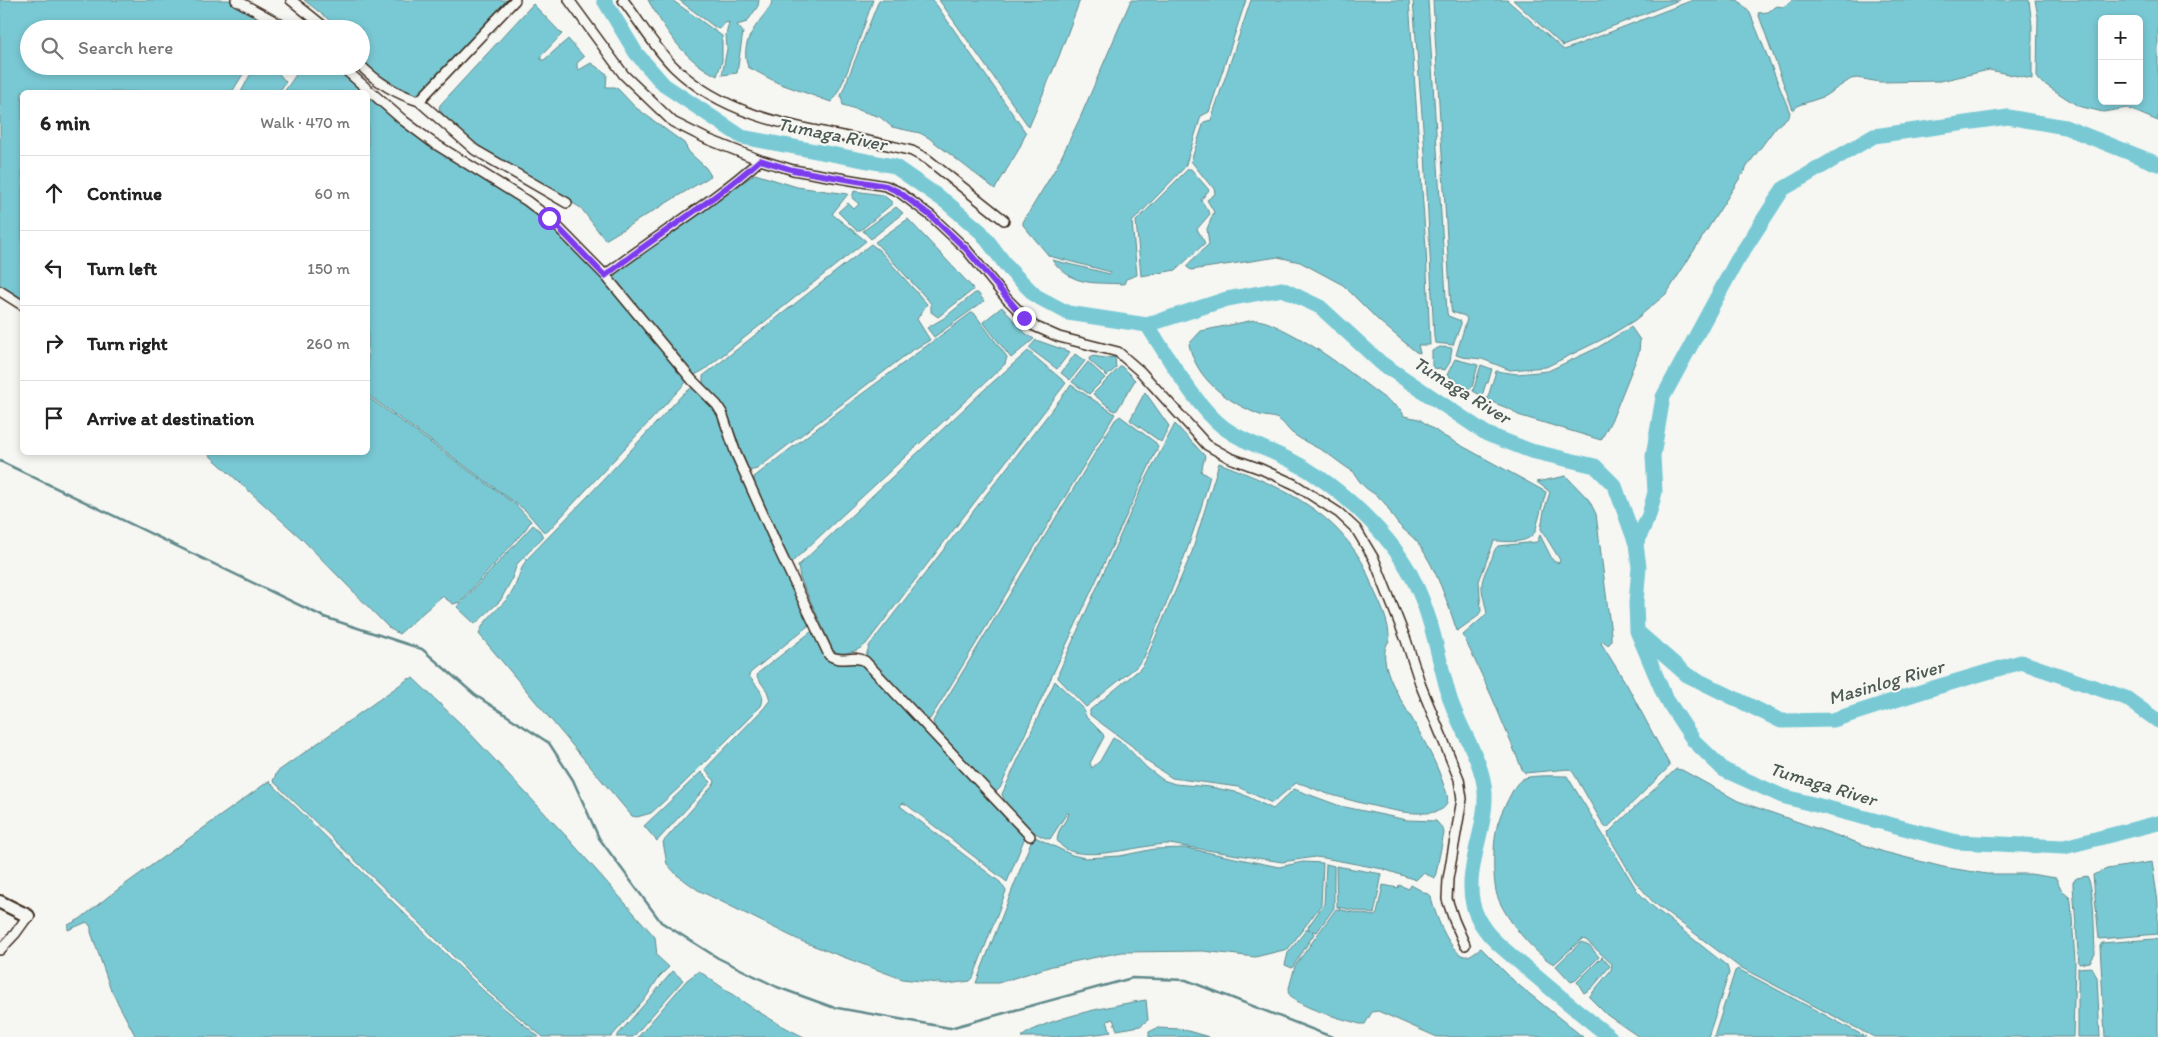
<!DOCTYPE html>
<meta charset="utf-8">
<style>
body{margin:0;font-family:Itim,sans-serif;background:#f2f2f2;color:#222}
.controls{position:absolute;right:15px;top:15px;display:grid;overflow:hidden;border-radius:8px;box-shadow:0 2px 8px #0003}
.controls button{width:45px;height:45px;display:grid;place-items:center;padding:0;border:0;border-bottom:1px solid #e0e0e0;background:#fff;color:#222;font:25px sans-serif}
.stop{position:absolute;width:15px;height:15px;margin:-11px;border:4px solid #7c3aed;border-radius:50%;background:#fff}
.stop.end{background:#7c3aed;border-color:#fff;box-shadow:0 1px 5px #0008}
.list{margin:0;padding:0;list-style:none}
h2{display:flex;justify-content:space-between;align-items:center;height:65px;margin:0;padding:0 20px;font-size:21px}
h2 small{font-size:16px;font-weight:400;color:#767676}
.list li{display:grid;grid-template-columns:32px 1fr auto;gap:15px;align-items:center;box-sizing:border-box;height:75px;padding:0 20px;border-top:1px solid #e0e0e0}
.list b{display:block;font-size:19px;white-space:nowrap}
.list em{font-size:16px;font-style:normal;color:#767676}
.icon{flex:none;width:28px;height:28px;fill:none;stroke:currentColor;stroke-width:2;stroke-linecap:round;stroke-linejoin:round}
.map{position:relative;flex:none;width:2158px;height:1037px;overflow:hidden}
.search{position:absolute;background:#fff;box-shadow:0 2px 8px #0003;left:20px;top:20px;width:350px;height:55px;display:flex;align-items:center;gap:12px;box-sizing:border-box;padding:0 18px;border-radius:28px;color:#767676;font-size:19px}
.panel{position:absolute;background:#fff;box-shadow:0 2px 8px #0003;left:20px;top:90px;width:350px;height:365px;border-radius:8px}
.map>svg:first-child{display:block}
.water{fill:#79c9d4;stroke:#60898b;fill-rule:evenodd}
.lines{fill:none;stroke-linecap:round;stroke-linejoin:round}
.stream{stroke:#60898b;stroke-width:2.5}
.river{stroke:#79c9d4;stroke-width:15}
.minor-casing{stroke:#3b2a1e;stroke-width:12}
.secondary-casing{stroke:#3b2a1e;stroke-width:16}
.minor{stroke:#f6f6f2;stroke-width:9}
.secondary{stroke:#f6f6f2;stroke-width:12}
.route{stroke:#7c3aed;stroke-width:6}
.labels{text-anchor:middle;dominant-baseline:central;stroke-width:4;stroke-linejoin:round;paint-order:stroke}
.water-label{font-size:19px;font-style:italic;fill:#4e5a55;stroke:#f6f6f2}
</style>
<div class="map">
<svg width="2158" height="1037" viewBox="0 0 2158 1037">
<rect width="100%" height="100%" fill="#f6f6f2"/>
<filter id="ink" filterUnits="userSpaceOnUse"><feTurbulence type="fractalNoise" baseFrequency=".02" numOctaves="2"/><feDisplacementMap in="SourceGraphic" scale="10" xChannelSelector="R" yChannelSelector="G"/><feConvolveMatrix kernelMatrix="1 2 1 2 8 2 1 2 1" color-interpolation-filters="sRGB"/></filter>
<g filter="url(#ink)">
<path class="water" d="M0 0H237L258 13 267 29H29V66H248L232 92H22V301L0 286Z
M304 0H506L507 3 421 98 387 85 361 62V29H336L327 18Z
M648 0H672L722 36V61L717 76C682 58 667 32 648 0Z
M679 0H759L758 6 747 22 737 25 743 32 737 73 722 75 727 49 726 35 729 22 725 23 720 29 716 28Z
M772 0H873C865 22 844 89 831 102L778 83 748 67C739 40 758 25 771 5Z
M879 0H933L1026 133 1019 149 995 189 929 138 920 133 892 127 880 117 843 105 841 96 844 88Z
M939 0H1080L1059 56 1029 127Z
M1131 0H1246L1209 112 1201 116 1185 167 1132 222 1137 275 1126 279 1124 284C1092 282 1074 287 1052 260L1110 274 1111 272 1049 256 1023 225V222L1057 166 1080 118Z
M1251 0H1409L1426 248 1430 345H1418L1420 353 1416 352 1379 321 1343 285 1300 262 1278 257 1191 270 1187 267 1188 264 1209 244 1207 229 1214 212 1207 200 1215 194 1214 187 1210 185 1191 161 1204 122 1211 120Z
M1413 0H1428L1447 313 1448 316 1461 321V324L1453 345 1435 343 1434 337 1425 153Z
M1433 0H1507L1564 50 1693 0H1738L1750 13 1790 113 1789 116 1776 127 1750 162 1667 293 1635 320 1607 337 1546 367 1510 370 1482 359 1462 357 1456 355 1467 319 1465 316 1452 312 1451 308Z
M1513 0H1679L1563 46Z
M1793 0H2029L2032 26V79L1989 70 1940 81 1880 82 1857 78 1851 79 1823 97 1799 105 1793 110 1758 13 1768 12 1777 6 1783 7Z
M2035 0H2158V121L2127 108 2103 112 2078 106 2040 81 2037 77 2038 17ZM2102 19H2139V101H2102Z
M533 4 562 34 541 56V60H544L568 39 584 57 577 63V67L579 70 591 63 607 74 606 87H615L618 89 635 107 684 143 689 152 706 168 711 176 605 240 581 208 468 141 442 113 439 109 440 105Z
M265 66 274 68 286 82 279 92H241L250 75 257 73Z
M302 66H339L386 107 514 192 565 233 688 380 547 532 543 531 525 510 368 395V92H284Z
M1188 169H1191L1209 190 1201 200 1210 214 1197 229 1205 243 1176 270 1141 276 1136 221Z
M755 174 797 187 848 194 832 214 866 241 704 370 693 376 614 278 616 269Z
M854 191 883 195 893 203 861 230H856L838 212 848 203 854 209 859 204 852 198Z
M896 207 903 213 871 239 863 231Z
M908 219 972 287 973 290 938 317 931 312V304L928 300 875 242Z
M871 244 880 251 927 304 917 319 930 340 911 351 757 469 749 471 725 407 703 386V376Z
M975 293H978L984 301 934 337 927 328 944 318Z
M1002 307 1025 333 1034 339 1011 358 983 322Z
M971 313H974L1007 357 1005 364 791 563 754 483V477L843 408Z
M1254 320C1266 320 1275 326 1286 331 1328 352 1362 383 1401 410L1404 416 1419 419 1442 435 1546 492 1535 532C1526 545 1508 541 1494 541L1479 581 1481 611 1477 617 1457 631C1447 601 1437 570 1418 543 1412 535 1404 531 1398 524 1393 518 1390 511 1386 505 1375 490 1364 493 1354 472 1343 466 1336 459 1325 452 1315 446 1302 441 1292 433 1287 429 1284 422 1278 419 1273 416 1265 417 1260 415 1228 402 1196 380 1189 344L1201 331Z
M1631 327 1640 340 1639 352 1613 417 1601 440 1518 415 1512 410 1487 400 1496 371 1517 374 1548 371 1597 348Z
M1036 340 1070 352 1057 369 1029 348Z
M1440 347 1452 348 1450 362 1445 370 1434 368 1432 366V351Z
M1028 351 1066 383 866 644C857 652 845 655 834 652L800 578 798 566 984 390Z
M1075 354 1085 361 1070 380 1061 373Z
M1092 356 1106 358 1115 357 1116 368 1107 376 1089 360Z
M1455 359 1478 365 1472 387 1469 389 1447 375Z
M1088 362 1105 378 1089 394 1072 382Z
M1481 365 1492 369 1488 383H1486L1482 396 1473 391Z
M1121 366 1135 380 1117 410 1114 411 1093 394Z
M1071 385 1115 414 949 688 930 719 927 720 879 672 866 656 869 646Z
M693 387 714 402 810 622 808 626 750 673 749 676C756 686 767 694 761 706L682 785 651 813 637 817 632 816 625 808 479 634C483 619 502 607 511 594 518 583 519 570 527 559L590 494 683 394Z
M1145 392 1169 426 1161 442 1130 420Z
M368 397 516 505 531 521 525 530 460 602 453 604 442 596 399 634 389 628 301 538 207 453 368 452Z
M1120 416 1156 443 1158 447 1000 788 997 791 991 790 935 729 933 721 1115 420Z
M1175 424 1205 456 1201 472 1210 476C1194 538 1169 597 1144 657L1136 667 1086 707 1058 678 1059 672 1142 487Z
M1219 463C1276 485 1329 506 1362 562 1366 569 1369 578 1372 586 1380 604 1390 622 1389 641 1373 661 1405 706 1415 724 1425 743 1436 762 1443 783 1445 789 1450 798 1446 805 1440 816 1414 813 1403 812 1377 808 1350 800 1325 793 1316 790 1306 784 1296 783L1272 803 1238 787 1172 778 1146 761 1132 746 1090 715V710L1140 669 1145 662 1192 552Z
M1566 476 1589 500 1596 514 1611 634V642L1608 645 1603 641 1601 643 1627 685 1670 766 1607 828 1604 826 1573 772 1569 769 1525 773 1522 769 1492 697 1463 635 1487 614C1482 586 1477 588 1491 560 1494 555 1493 550 1498 546L1537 542 1540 535 1553 561 1559 563 1560 560 1541 529 1544 511 1550 492 1537 482Z
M533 525 540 531 543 537 517 564 511 581 500 601 475 624 457 607Z
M816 628 828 657 839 661 864 663 1025 837 1007 882 907 805 903 803 900 806 1000 882 1006 891 973 978 970 981 947 984 902 979 801 941 698 890 677 875 667 864 663 842 714 784 715 781 705 770 707 767 764 708 770 700 767 691 757 677 758 673Z
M413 678 465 728 566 836 655 937 657 956 669 967 659 977 647 996 611 1037H543L490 993 421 924 273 781 277 772 284 767 408 679Z
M1055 681 1083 708 1086 717 1103 734 1104 737 1090 763 1092 768 1100 761 1113 738 1124 744 1147 768 1163 780 1175 784 1210 787 1240 793 1273 809 1294 789 1340 806 1407 820 1436 821 1443 829 1444 833 1435 878 1423 873 1416 880 1383 869 1324 858 1315 857 1282 862 1169 844C1144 843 1071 869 1057 840L1059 831 1068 816 1069 813H1067L1050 839C1032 836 1007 811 1002 794Z
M1676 769 1682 770 1738 801 1884 852 1943 867 1987 874H2030L2056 878 2062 891 2070 898 2071 902 2075 961 2073 1037H1874L1738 966 1653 902 1635 881 1609 837 1608 833 1615 826Z
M701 772 711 782 657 841 644 826Z
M1567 776 1638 892 1652 906 1727 966 1729 973 1708 1037H1639L1607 1015 1589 997 1611 970 1612 964 1586 940 1582 939 1554 964C1534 954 1504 917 1497 895 1492 878 1493 839 1498 823 1501 812 1507 802 1512 792 1515 786 1519 780 1525 778 1534 775 1556 776 1567 776Z
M269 781 488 995 539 1037H136L111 990 91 932V927L87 922 68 930V925L80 919 109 896Z
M1035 837 1072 855 1085 858 1120 856 1154 849 1186 848 1279 867 1303 862 1323 863 1321 905 1288 949 1255 957 1203 951 1122 952 1052 966 998 983H976L1032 839Z
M2152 862 2158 902V934L2099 939 2093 875 2107 869Z
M1326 864 1334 866V908L1317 932 1312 931 1314 934 1292 968 1285 965 1288 953 1307 929 1310 930 1308 927 1324 904Z
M1336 866 1382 874 1374 914 1337 907Z
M2087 876C2095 889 2094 937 2095 954L2090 962 2079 964 2073 886V881L2077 878Z
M1383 885 1398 888 1399 885 1409 889 1411 885 1431 896C1433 910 1449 952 1464 956 1471 957 1475 951 1481 948L1516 983 1583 1037H1437L1378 1011 1372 1012 1365 1024H1360C1343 1019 1294 1007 1288 992L1295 966 1336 909 1374 916 1377 914Z
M2154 939 2158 940V1037H2105L2100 946 2102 943Z
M1581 942 1589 945 1599 957 1576 980 1571 982 1556 966Z
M1602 957 1610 966 1592 988 1584 993 1577 982Z
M2091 967 2097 977 2100 1037H2078V968Z
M1738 969 1866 1037H1714L1735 971Z
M673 971 683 980 633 1037H616Z
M699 971C733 995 766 1019 804 1037H638L687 980Z
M1146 1000 1148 1020 1140 1026 1117 1030 1113 1019 1107 1021 1111 1032C1082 1037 1051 1037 1021 1037 1046 1018 1114 1005 1146 1000Z
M1157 1028 1181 1029 1209 1037H1149V1032Z"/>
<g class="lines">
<path class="stream" d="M0 461 324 617 422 649 475 695 549 743 573 780 599 838 661 922 718 958 777 987 832 1007 950 1028 1132 978 1186 980 1332 1037"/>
<path class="river" d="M604 0 636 53 664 85 742 137 894 166 946 202 981 232 1009 269 1036 296 1068 313 1147 325 1227 299 1282 289 1320 307 1381 363 1487 434 1531 451 1595 466 1615 486 1636 544 1639 567 1636 603 1637 631 1665 697 1694 741 1724 770 1782 796 1957 842 2064 847 2158 823
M1147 325C1168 356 1194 404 1223 427 1244 443 1269 449 1292 461 1337 484 1393 536 1414 581 1433 619 1438 659 1450 699 1460 730 1483 760 1485 793 1487 834 1458 879 1478 918 1487 938 1509 953 1525 967 1553 991 1581 1014 1610 1037
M1636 544 1649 515 1655 492 1653 456 1663 397 1736 262 1783 189 1874 136 2008 117 2065 127 2158 164
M1640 634 1687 675 1781 721 1833 720 1930 689 2021 662 2126 698 2158 721"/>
<g class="minor-casing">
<path id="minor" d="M236 0 289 29
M291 0 327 29
M569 0 624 75 673 122 707 139 760 160 793 170 886 186 899 192 931 216 966 249 1006 298 1034 326 1059 337 1118 352 1141 372 1207 445 1230 458 1261 469 1294 484 1339 513 1356 529 1374 559 1406 640 1421 686 1459 779 1462 799 1448 879 1447 899 1454 920 1465 945
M623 0C640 22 654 47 674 67 738 129 831 129 912 151L927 159 1004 220
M341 66 404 121 432 142 527 201 549 218 605 275 692 380 717 405 722 413 736 454 779 550 829 655C841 664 854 654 865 661L1030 836
M361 66C377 82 397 94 419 101L515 0
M419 101 475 150 567 203
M605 275C656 236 712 203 760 160
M0 291 22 305
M0 950 15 934 28 916"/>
</g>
<g class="secondary-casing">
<path id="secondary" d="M0 902 28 916"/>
</g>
<use href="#minor" class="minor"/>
<use href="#secondary" class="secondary"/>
</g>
</g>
<g class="lines" filter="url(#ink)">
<path class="route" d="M549 218 605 276C656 235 712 203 760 160L793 170 886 186 899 192 931 216 966 249 1024 318"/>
</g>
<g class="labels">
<g class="water-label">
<text transform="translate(832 134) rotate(11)">Tumaga River</text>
<text transform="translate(1462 390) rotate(32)">Tumaga River</text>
<text transform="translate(1886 682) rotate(-16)">Masinlog River</text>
<text transform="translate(1823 784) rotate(17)">Tumaga River</text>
</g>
</g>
</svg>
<div class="controls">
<button>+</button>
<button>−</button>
</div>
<div class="stop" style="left:549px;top:218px"></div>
<div class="stop end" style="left:1024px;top:318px"></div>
<div class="search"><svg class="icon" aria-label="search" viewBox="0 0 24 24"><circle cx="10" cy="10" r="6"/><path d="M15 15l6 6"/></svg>Search here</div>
<section class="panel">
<h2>6 min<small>Walk · 470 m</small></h2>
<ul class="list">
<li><svg class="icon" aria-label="ahead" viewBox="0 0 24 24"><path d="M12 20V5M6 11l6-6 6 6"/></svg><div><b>Continue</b></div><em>60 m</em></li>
<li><svg class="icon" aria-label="left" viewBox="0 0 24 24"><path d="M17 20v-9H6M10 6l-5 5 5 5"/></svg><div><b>Turn left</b></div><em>150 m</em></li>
<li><svg class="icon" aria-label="right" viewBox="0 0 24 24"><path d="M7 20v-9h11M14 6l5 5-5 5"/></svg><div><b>Turn right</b></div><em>260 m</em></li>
<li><svg class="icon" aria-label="arrive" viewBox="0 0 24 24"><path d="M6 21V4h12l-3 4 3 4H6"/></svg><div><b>Arrive at destination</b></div></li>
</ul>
</section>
</div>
